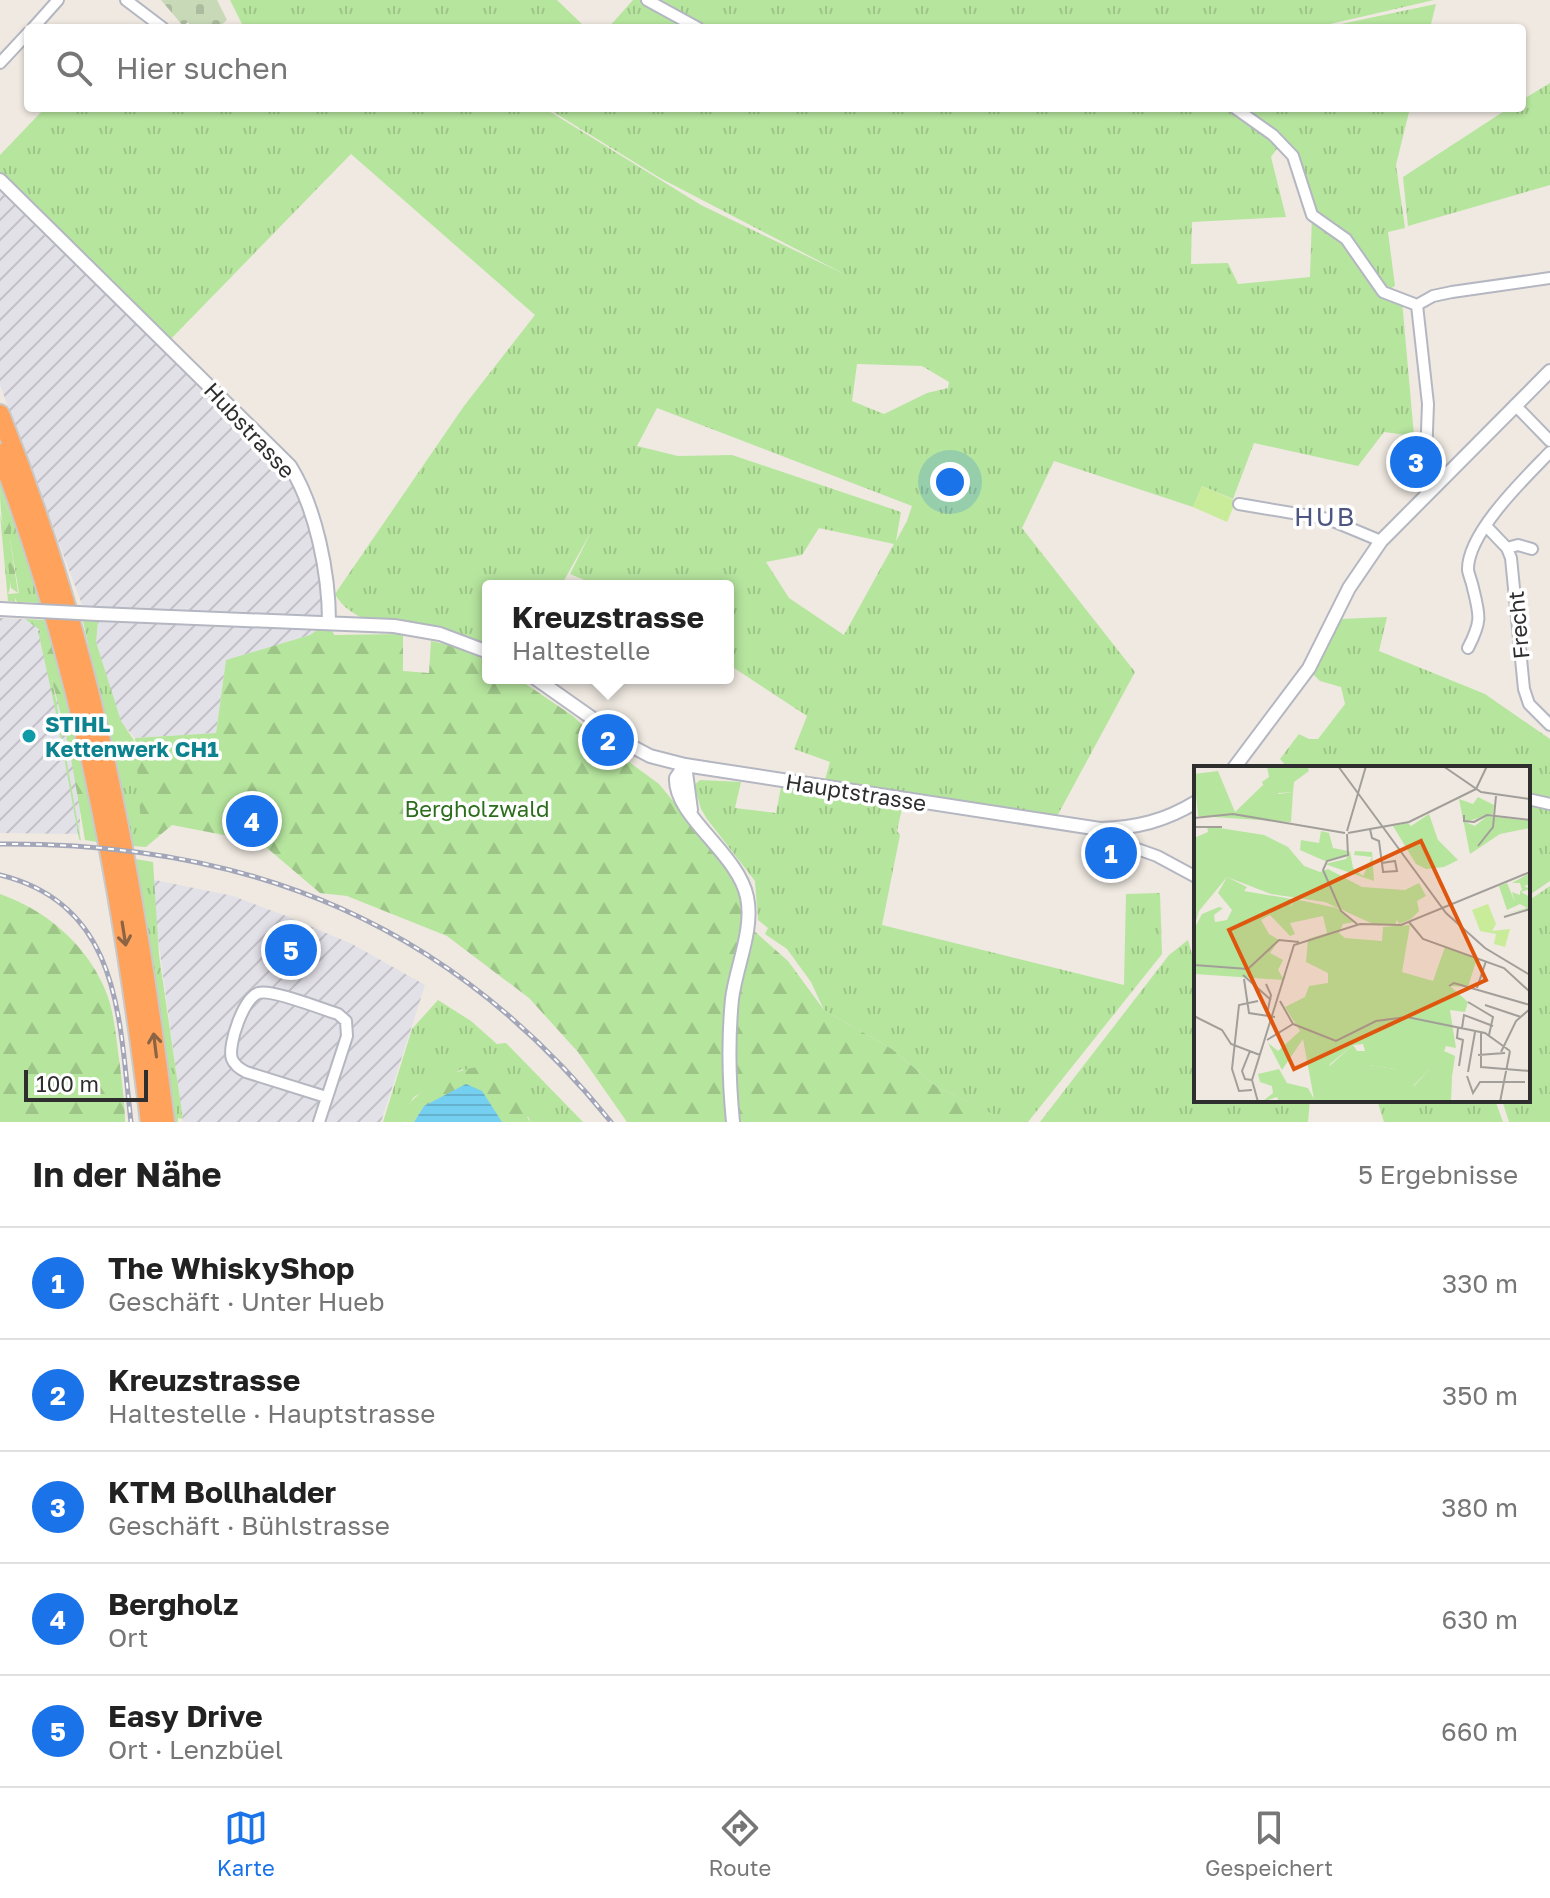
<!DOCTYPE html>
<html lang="de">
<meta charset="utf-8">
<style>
body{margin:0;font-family:"Golos Text",sans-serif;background:#f2f2f2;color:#222}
.scale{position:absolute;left:24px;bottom:20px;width:124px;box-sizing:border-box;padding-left:8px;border:4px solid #2e2e2e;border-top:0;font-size:22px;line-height:28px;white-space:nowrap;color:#2e2e2e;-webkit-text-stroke:6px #fff;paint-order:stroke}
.you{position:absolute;left:950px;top:482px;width:28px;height:28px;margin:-20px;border:6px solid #fff;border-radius:50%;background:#1a73e8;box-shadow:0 0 0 12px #1a73e833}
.badge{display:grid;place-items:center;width:52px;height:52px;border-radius:50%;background:#1a73e8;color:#fff;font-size:26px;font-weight:700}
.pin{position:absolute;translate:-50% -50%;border:4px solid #fff;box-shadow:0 2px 8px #0006}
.popup{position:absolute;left:482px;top:580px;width:252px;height:104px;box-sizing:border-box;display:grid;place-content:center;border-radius:8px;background:#fff;filter:drop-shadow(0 2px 6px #0005);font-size:26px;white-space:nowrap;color:#767676}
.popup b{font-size:30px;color:#222}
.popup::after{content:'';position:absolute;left:50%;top:100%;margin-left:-16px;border:16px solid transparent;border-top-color:#fff}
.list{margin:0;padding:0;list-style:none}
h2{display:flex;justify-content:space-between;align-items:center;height:104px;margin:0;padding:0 32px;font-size:34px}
h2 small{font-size:26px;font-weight:400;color:#767676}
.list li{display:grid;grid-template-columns:52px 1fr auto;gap:24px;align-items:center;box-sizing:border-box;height:112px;padding:0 32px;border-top:2px solid #e0e0e0}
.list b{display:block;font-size:30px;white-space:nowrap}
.list p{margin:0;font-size:26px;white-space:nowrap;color:#767676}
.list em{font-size:26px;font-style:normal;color:#767676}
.icon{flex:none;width:44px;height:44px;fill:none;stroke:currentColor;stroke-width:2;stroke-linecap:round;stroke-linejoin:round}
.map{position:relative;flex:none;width:1550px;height:1122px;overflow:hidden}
.search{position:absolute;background:#fff;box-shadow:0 2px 6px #0004;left:24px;right:24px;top:24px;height:88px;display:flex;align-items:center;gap:20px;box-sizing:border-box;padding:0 28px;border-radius:8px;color:#767676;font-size:30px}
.sheet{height:664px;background:#fff}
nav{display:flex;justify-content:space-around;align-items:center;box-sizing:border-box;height:112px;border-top:2px solid #e0e0e0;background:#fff;font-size:22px;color:#767676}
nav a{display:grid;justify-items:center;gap:4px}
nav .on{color:#1a73e8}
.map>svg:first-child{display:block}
.industrial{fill:url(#industrial-furrows)}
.grass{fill:url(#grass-tufts);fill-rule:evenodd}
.forest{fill:url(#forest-firs)}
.cemetery{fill:url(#cemetery-stones)}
.pitch{fill:#c9ec9a}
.water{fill:url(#water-rules)}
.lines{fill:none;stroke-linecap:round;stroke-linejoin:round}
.minor-casing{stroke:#b4b7c1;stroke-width:14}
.tertiary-casing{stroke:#b4b7c1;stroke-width:16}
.motorway-casing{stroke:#c9c9c9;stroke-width:22}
.minor{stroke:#fff;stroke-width:10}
.tertiary{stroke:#fff;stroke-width:12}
.motorway{stroke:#ffa35c;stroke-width:18}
.rail-casing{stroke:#a3a6b8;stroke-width:5}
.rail{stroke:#fff;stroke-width:2;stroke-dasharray:6;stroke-linecap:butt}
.tertiary-bridge-casing{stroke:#b4b7c1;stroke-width:16;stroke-linecap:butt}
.tertiary-bridge{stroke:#fff;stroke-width:12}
.oneway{stroke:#8c6343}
.culture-dot{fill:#0f9aa8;stroke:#fff;stroke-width:3}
.labels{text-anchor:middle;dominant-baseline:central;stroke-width:7;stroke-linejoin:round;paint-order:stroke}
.street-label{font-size:22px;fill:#2e2e2e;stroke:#fff}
.culture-label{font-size:22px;font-weight:bold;fill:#0d838f;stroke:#fff;text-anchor:start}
.park-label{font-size:22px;fill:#2c6e1b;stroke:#fff}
.quarter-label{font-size:26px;letter-spacing:2px;fill:#4d5680;stroke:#fff}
.inset-road{fill:none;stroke:#a29e99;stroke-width:2}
.view{fill:#df570e;fill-opacity:0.15;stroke:#df570e;stroke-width:4}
.inset-edge{fill:none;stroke:#2e2e2e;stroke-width:4}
</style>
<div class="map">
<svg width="1550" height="1122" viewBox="0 0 1550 1122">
<defs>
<pattern id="industrial-furrows" width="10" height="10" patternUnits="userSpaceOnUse" patternTransform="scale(2)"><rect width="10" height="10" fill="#e3e1e8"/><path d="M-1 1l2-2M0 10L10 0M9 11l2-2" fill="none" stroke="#c3c1c7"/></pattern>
<pattern id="grass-tufts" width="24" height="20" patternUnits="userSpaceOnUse" patternTransform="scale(2)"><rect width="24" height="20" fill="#b6e59e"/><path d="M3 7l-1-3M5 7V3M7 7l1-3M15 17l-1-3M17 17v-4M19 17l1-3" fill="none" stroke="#9dc588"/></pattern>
<pattern id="forest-firs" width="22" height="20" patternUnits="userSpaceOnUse" patternTransform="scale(2)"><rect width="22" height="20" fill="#b6e59e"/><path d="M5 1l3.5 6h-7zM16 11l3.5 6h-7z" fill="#9dc588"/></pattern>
<pattern id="cemetery-stones" width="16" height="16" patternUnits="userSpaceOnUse" patternTransform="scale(2)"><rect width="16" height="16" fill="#c8d9b8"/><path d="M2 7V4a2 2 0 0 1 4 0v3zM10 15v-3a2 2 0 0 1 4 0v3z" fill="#acbb9e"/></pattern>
<pattern id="water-rules" width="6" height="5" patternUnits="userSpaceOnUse" patternTransform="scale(2)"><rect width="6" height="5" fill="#75cff0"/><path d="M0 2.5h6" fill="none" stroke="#66b2ce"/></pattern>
</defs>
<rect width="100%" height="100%" fill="#efe9e1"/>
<path class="industrial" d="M0 180 272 447 308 498 329 622 310 635 226 660 216 733 135 738 118 719 96 642 0 385Z
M0 618 42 620 80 801V834L0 833Z
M150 879 233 896 286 916 352 944 425 985 381 1122H183Z"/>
<path class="grass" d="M230 0H557L586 28H475L472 25 471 28H244Z
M633 0H1434L1313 28H608Z
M1436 4 1430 28H1322Z
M1550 83V185L1408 226 1403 177 1509 108H1522V100Z
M45 108H544L701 205 846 275 660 178 547 108H1410L1396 165 1405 228 1388 232 1395 286 1384 292 1402 300 1414 436 1384 432 1358 466 1254 443 1233 499 1202 486 1193 507 1054 461 1022 528 1135 672 1055 820 823 787 830 762 794 749 807 716 728 664V586H599L570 574 592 530 561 586H488V652L476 646C436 638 354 631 335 594L464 406 535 315 351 154 166 344 0 180V155ZM1281 143 1302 185 1312 215 1310 277 1238 284 1228 263 1191 264 1192 222 1286 217 1271 157ZM857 364 922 366 949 382 948 388 927 393 884 414 852 401ZM657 408 912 506 907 521 896 541 901 512 732 455 678 456 637 446ZM819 528 894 544 844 635 789 598 766 562 802 555Z
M0 476 42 603 17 602 15 598V602L8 601 0 514C5 532 16 577 8 594L19 593 10 539V516L0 489Z
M1387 617 1379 651 1485 694 1550 739V801L1528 792V768H1288L1280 759 1299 734 1309 739H1318L1345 704 1341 687 1320 681 1313 674 1340 619Z
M83 621H98L96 642 121 721 135 742 146 847 133 846Z
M40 630 50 667 81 841 79 839 56 713 38 631Z
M700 780 741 782 735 808 776 813 781 787 903 804 897 831 900 835 882 925 1124 985 1126 894 1160 893 1162 954 1028 1122H1008L937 1087 892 1049 824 1010 811 982 787 949 765 934 768 928 758 920 755 881 707 819 701 809 694 785Z
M1528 803 1550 809V881L1528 896Z
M135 859 153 862 159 955 183 1119 178 1118V1122H172L161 1027Z
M1550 886V1122H1509L1502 1100H1528V901Z
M1188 940 1196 968V1100H1310L1308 1122H1040L1169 955Z
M438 1000 471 1021 497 1044 506 1043 583 1122H530L529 1118 462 1069 414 1097 397 1122H383L412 1029Z
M1377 1100H1495L1503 1122H1384Z"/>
<path class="forest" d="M0 489 10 516V539L18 593 11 588C8 555 0 522 0 489Z
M25 619 44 620 53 643 93 808 97 842 85 840 70 752 40 630Z
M329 622 334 635 403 634V671L429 673 431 641 453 646 488 661V678H517L573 716 595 737 659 784 728 868 742 896 743 921 788 961 824 1010 892 1049 937 1087 1009 1122H627L578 1052 529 998 447 936 347 896 320 893 260 842 172 825 146 847 141 826 135 738 216 733 226 660 310 635Z
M0 894C45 910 84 942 104 987 115 1011 116 1040 120 1066 122 1085 125 1103 125 1122H0Z
M479 1067 489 1068 515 1096 530 1122H502L424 1106 414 1122H397C411 1093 448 1070 479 1067Z"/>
<path class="cemetery" d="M161 0H217L227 20 220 26 221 28H192L188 22 183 26Z"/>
<path class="pitch" d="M1202 486 1236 501 1227 522 1193 507Z"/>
<path class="water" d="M466 1084 482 1091 502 1122H414L424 1106Z"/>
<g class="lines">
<g class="minor-casing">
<path id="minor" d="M126 0 163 28
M647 0 698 28
M33 28 58 0
M0 63 28 33
M1235 108 1273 135 1293 156 1312 215 1346 239 1383 292 1417 305
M1515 405 1550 441
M1429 490 1425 484 1428 404 1417 305 1433 296 1452 292 1550 278
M1239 504 1328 519 1381 541
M1486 526 1507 548 1511 558 1524 689 1529 704 1550 725
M1507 548 1518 545 1532 549
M1468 648C1482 621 1480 616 1473 588 1472 582 1469 576 1468 570 1467 533 1526 477 1550 452
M1528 799 1550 804
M1121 829 1126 845 1157 856 1196 877
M319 1122 347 1036 346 1021 338 1014C322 1009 271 989 259 993 244 996 227 1046 232 1059 235 1066 240 1069 246 1072L326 1097"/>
</g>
<g class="tertiary-casing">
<path id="tertiary" d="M0 180 290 466C316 508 329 573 329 622
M0 609 19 610
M98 614 394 626 440 634 488 652
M535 678 633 747 650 756 685 765 1100 829C1136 828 1165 821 1196 802
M685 765 676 778C674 816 738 853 747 897 754 929 736 967 732 999 728 1040 729 1082 733 1122
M685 765 691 810
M1234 768 1309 668 1349 588 1381 541 1550 371"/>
</g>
<g class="motorway-casing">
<path id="motorway" d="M0 414C93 645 134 876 165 1122
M0 453C83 670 122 892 150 1122"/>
</g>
<use href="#minor" class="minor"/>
<use href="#tertiary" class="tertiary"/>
<use href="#motorway" class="motorway"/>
<g class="rail-casing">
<path id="rail" d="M0 844C252 842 451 924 611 1122
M0 875C122 905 119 1020 131 1122"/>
</g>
<use href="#rail" class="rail"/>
<g class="tertiary-bridge-casing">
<path id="tertiary-bridge" d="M19 610 98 614"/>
</g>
<use href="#tertiary-bridge" class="tertiary-bridge"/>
</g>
<defs><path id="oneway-shaft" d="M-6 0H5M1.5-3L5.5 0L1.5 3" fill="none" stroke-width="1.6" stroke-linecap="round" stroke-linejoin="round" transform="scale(2)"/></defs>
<g class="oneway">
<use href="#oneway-shaft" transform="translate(124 934) rotate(81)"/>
<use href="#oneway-shaft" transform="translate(155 1045) rotate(-97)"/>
</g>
<circle class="culture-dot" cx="29" cy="736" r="8"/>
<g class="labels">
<g class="street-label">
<text transform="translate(250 430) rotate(47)">Hubstrasse</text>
<text transform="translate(1518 625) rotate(-95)">Frecht</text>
<text transform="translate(856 792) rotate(9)">Hauptstrasse</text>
</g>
<g class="culture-label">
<text x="45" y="723">STIHL<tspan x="45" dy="25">Kettenwerk CH1</tspan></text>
</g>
<g class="park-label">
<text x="477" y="808">Bergholzwald</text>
</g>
<g class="quarter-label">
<text x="1325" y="516">HUB</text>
</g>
</g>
<g transform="translate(1194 766)">
<rect width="336" height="336" fill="#efe9e1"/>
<path d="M24 5 41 46 69 19 85 28 99 26 97 56 4 50 0 8ZM284 31 300 39 299 48 271 56 281 60 293 50 336 55V62L306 68 276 88 265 33 279 38ZM235 48 244 74 264 94 250 101 217 60ZM127 65 135 67 139 82 154 85 151 90 131 95 106 84 107 74 125 77ZM156 85 159 102 169 110 178 91 160 89 161 85 178 86 180 115 131 98 152 93ZM336 107V118L330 120 336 123 327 126 336 131V142L311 148 333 142 326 138 313 144 305 120 313 117 321 136 318 126 326 129V125L328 124 326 117H318ZM33 111 53 121 50 125 98 133 97 142 100 133 143 142 160 156 149 158 145 167 151 172 188 175 189 161 216 159 208 206 239 215 251 181 283 192 274 221 256 220 274 236 271 246 256 244 262 282 252 280 250 285 261 290 258 311 235 304 218 321 201 303 175 299 169 278 159 279 136 298 124 336H85L83 331 68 336 79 327 78 320 66 316 64 308 85 303 93 317 114 322 120 333 109 273 88 304 74 277 84 285 106 265 91 241 111 231 115 220 134 217V207L112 196 114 173 133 167 129 150 96 157 101 168 96 170 76 149 67 154 75 168 85 174 76 187 89 194 84 204 90 214 1 208 0 163 8 148 25 141 29 142 20 149 21 156 33 154 38 144 24 127Z" fill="#b6e59e"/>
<path d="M73 0H113L115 5 100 16 99 26 73 28 68 16 75 11ZM214 57 246 90 250 101 232 103 222 98 199 60ZM13 60 70 69 94 81 110 100 126 106 134 103 168 121 211 124 225 117 232 130 223 135 225 145 217 153 205 158 203 154 201 159 179 158 131 136 77 128 33 111 5 145 0 163V72L14 66ZM159 279 163 285H177L175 299 201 303 220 320 235 304 253 308 258 311 257 336H124L122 319 131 304Z" fill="#b6e59e"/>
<path d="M294 138 302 158 298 165 316 163 311 181 300 178 302 168 286 165 282 154 278 144Z" fill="#c9ec9a"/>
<path class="inset-road" d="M144 0 252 147 291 182 336 209M249 0 287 26 336 33M282 23 293 0M270 49V55L280 56 293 49 336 54M0 52 39 48 151 67M0 61H28M176 63 178 72 185 75 189 105V106L203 105 201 95 188 97M153 65 172 0M154 67 215 56 282 23M153 68 154 89 133 95 129 104 147 145 163 158M284 80 299 61 302 30M310 151 336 143M215 156 229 173 310 202 336 226M0 199 54 203 85 174 105 176M49 209 77 234M50 213 55 247 81 251M72 218 77 229 73 248M255 220 260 217 336 239M283 222 292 195M274 236 299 251 295 269M291 239 327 251M0 250 28 264 37 278 66 289M99 258 142 275 182 255 213 251 291 267 316 285M264 262 263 272 269 274 265 300M268 262 270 249 299 260M287 267V301L336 305M73 274 99 258 86 235M56 285 48 305 51 313 58 314M307 286 322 255 336 243M284 289 311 287M274 306 281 266M273 310 279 327 286 316H331M58 324 45 325 38 303 45 239 64 235M64 336 58 314 100 179 166 158 207 159 336 106M306 336 316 285"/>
<path class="view" d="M227 75 292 214 100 303 35 164Z"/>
<rect width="336" height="336" class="inset-edge"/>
</g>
</svg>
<div class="scale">100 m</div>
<div class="you"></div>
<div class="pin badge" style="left:1111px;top:853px">1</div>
<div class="pin badge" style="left:608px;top:740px">2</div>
<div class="popup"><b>Kreuzstrasse</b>Haltestelle</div>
<div class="pin badge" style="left:1416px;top:462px">3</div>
<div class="pin badge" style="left:252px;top:821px">4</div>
<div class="pin badge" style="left:291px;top:950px">5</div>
<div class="search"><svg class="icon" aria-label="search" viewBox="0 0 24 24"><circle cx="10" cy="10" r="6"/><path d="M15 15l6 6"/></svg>Hier suchen</div>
</div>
<section class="sheet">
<h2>In der Nähe<small>5 Ergebnisse</small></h2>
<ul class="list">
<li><span class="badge">1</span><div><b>The WhiskyShop</b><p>Geschäft · Unter Hueb</p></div><em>330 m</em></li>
<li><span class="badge">2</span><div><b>Kreuzstrasse</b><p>Haltestelle · Hauptstrasse</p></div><em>350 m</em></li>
<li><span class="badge">3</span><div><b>KTM Bollhalder</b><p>Geschäft · Bühlstrasse</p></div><em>380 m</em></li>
<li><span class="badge">4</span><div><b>Bergholz</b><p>Ort</p></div><em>630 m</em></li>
<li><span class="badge">5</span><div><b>Easy Drive</b><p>Ort · Lenzbüel</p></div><em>660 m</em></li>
</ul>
</section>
<nav>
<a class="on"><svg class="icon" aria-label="map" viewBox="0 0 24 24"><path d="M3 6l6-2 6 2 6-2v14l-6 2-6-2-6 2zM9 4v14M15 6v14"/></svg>Karte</a>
<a><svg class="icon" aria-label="directions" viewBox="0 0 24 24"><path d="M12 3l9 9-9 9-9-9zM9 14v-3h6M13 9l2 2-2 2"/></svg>Route</a>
<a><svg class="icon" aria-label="saved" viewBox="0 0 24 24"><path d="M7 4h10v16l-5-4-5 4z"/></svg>Gespeichert</a>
</nav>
